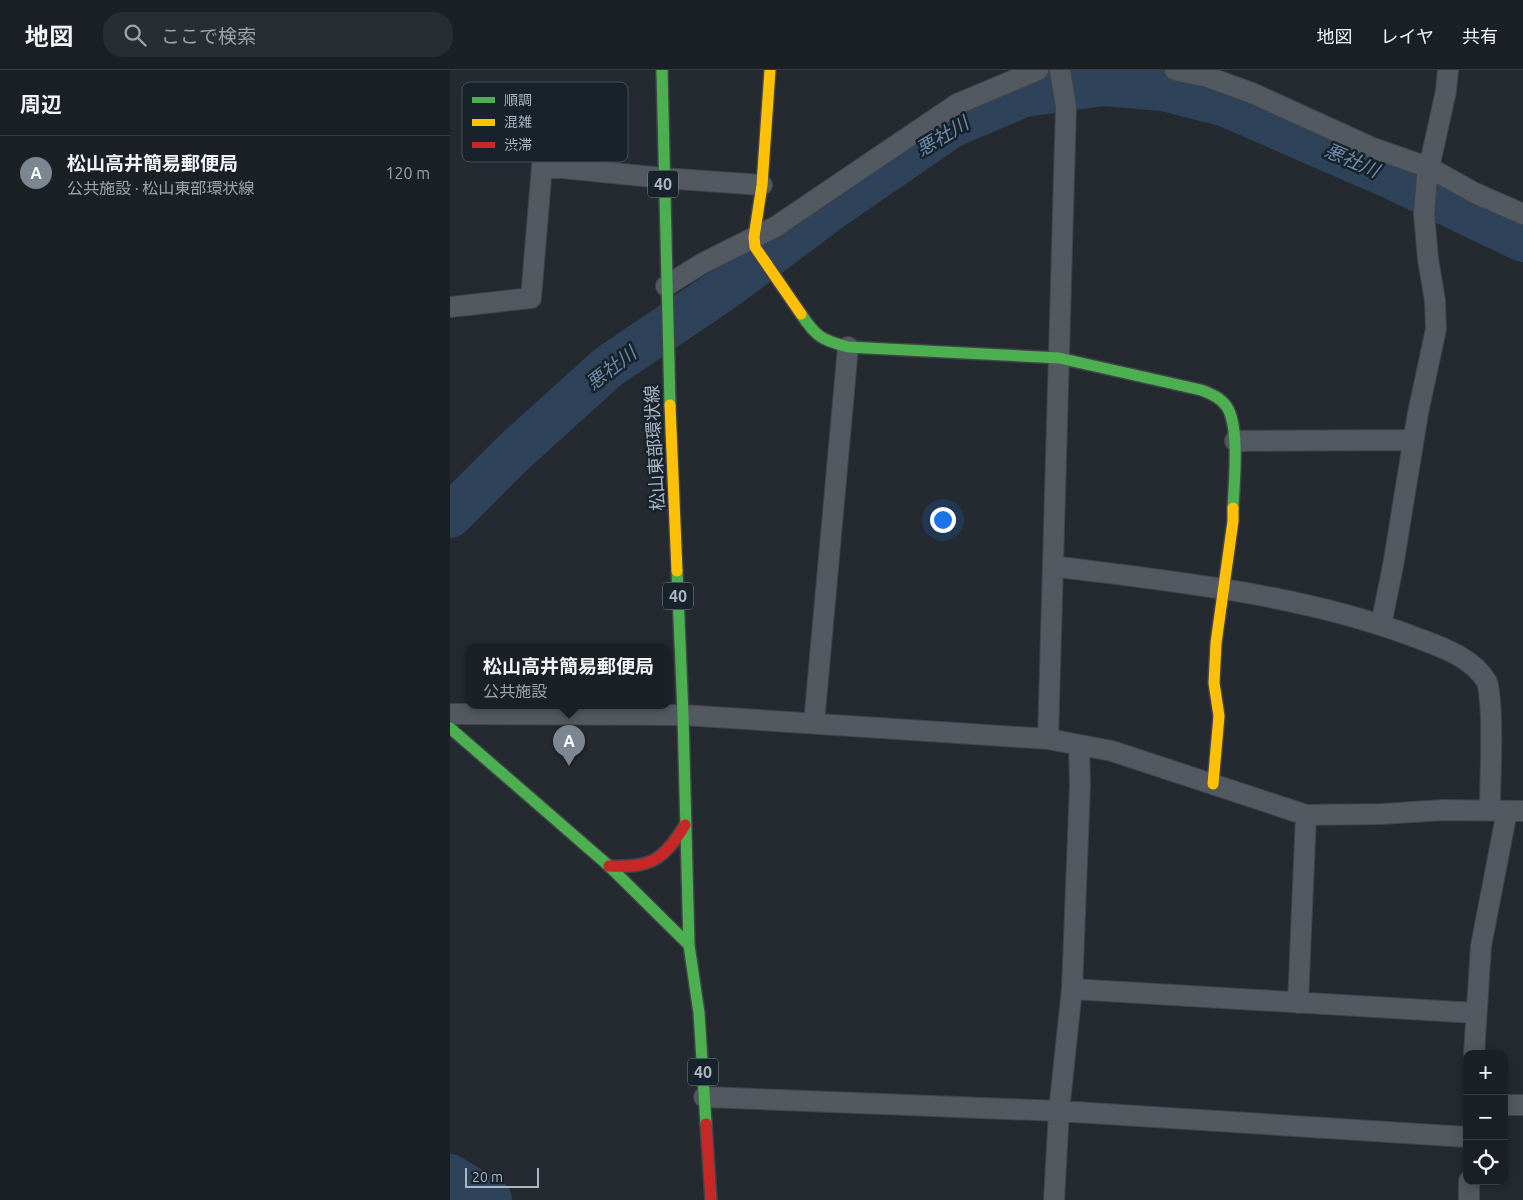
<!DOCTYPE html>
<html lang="ja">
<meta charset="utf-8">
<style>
body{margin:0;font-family:Ubuntu,"Noto Sans JP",sans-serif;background:#282d31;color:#f1f3f6}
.controls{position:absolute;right:15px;bottom:15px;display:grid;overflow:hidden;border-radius:10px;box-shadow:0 2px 12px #0003}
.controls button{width:45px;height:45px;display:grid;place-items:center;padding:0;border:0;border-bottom:1px solid #393e41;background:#1b2024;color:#f1f3f6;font:25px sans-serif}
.scale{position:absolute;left:15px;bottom:12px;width:74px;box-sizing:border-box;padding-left:5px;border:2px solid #abb7c4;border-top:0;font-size:14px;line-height:18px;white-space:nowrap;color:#abb7c4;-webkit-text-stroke:4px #17222b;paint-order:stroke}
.you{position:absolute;left:492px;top:449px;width:18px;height:18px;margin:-12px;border:4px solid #fff;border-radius:50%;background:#1a73e8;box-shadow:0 0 0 8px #1a73e833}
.badge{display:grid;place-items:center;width:32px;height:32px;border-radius:50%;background:#7c8690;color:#fff;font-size:16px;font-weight:700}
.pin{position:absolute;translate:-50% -41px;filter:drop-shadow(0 1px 2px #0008)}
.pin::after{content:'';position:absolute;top:26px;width:18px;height:15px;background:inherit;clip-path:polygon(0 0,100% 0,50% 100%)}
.popup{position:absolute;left:16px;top:574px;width:205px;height:65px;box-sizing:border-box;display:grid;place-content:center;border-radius:10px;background:#1b2024;filter:drop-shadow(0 1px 4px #0005);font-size:16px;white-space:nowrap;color:#a0a3a6}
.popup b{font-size:19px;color:#f1f3f6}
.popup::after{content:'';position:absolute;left:50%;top:100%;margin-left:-10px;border:10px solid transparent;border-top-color:#1b2024}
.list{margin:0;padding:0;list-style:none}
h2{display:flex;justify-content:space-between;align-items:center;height:65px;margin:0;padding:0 20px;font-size:21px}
h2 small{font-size:16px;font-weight:400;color:#a0a3a6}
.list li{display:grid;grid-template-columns:32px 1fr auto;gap:15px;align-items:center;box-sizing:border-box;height:75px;padding:0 20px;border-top:1px solid #393e41}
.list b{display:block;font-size:19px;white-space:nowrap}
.list p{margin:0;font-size:16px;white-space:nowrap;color:#a0a3a6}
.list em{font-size:16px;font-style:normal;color:#a0a3a6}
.icon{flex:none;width:28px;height:28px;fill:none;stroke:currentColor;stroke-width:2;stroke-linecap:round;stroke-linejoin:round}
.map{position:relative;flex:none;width:1073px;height:1130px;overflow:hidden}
header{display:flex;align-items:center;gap:30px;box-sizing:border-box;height:70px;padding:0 25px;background:#1b2024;border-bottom:1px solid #393e41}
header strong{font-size:24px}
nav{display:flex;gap:28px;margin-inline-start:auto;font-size:18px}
.search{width:350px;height:45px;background:#282d31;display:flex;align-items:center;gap:12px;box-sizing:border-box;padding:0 18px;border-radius:20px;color:#a0a3a6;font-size:19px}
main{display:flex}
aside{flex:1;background:#1b2024}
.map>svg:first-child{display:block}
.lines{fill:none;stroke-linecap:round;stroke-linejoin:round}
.river{stroke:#2e4359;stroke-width:44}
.street-casing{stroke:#404449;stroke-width:22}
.fast-casing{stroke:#404449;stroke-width:14}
.slow-casing{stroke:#404449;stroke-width:14}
.jam-casing{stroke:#404449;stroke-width:14}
.street{stroke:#535960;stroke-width:20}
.fast{stroke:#4caf50;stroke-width:11}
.slow{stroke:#ffc107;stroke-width:11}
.jam{stroke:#c62828;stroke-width:11}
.labels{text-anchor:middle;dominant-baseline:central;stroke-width:5;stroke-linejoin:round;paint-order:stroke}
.shield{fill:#17222b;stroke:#7f8a96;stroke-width:1}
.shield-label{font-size:16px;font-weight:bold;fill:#abb7c4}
.street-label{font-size:18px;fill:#abb7c4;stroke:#17222b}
.water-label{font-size:19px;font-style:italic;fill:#6a8baa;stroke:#17222b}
.key{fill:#17222b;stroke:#434f59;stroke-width:1}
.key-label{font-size:14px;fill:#abb7c4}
</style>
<header>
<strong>地図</strong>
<div class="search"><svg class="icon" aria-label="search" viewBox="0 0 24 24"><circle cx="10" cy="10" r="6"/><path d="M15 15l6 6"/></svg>ここで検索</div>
<nav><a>地図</a><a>レイヤ</a><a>共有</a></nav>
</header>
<main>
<aside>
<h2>周辺<small></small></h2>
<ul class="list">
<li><span class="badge">A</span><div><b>松山高井簡易郵便局</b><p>公共施設 · 松山東部環状線</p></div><em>120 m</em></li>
</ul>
</aside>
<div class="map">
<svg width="1073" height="1130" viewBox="0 0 1073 1130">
<rect width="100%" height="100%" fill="#242a30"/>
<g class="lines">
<path class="river" d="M0 446 63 383 158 297 275 218 386 135 501 56 574 25 654 14 713 19 776 35 939 106 1073 170
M0 1106 40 1130"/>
<g class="street-casing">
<path id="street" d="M725 0 758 7 802 23 923 78 980 98 1025 123 1073 144
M216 216 253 193 325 157 507 34 588 0
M0 237 81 228 92 96 213 108 312 115
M785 371 963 370
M603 496C724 512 847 523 962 566 988 576 1022 586 1037 612 1039 617 1039 625 1040 631 1043 667 1040 704 1040 740
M931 555 943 496 968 343 986 259 985 231 978 189 974 144 977 107 996 21 998 0
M0 644 233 645 598 669 662 681 856 745 932 744 994 740 1073 741
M364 653 398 277
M598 669 616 37 610 0
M622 919 1026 943
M848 933 856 745
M1024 984 1031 876 1057 741
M254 1027 609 1041 1017 1067
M1054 1035H1073
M1019 1111V1130
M604 1130 609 1041 622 919 630 715 629 675"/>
</g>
<g class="fast-casing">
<path id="fast" d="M212 0 220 335
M351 244C366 267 372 270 398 277L609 288 751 320C761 324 770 327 777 337 790 358 784 412 783 438
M227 501 233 645 239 875 249 943 256 1054
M0 658 159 796 239 875"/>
</g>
<g class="slow-casing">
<path id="slow" d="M320 0 312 115 304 167 305 177 351 244
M220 335 227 501
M763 714 769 646 764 613 766 573 783 451V438"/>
</g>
<g class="jam-casing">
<path id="jam" d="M159 796C200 798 213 791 235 755
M256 1054 261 1130"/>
</g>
<use href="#street" class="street"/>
<use href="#fast" class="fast"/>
<use href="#slow" class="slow"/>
<use href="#jam" class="jam"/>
</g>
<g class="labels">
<g class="shield">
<rect x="198" y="100.5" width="30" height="27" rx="4"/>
<rect x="213" y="512.5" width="30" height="27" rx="4"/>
<rect x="238" y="988.5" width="30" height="27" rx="4"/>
</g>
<g class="shield-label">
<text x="213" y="114">40</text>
<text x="228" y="526">40</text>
<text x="253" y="1002">40</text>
</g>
<g class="street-label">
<text transform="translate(204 378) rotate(-93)">松山東部環状線</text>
</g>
<g class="water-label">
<text transform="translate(492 66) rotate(-31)">悪社川</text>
<text transform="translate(902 90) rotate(23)">悪社川</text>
<text transform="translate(161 298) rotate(-38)">悪社川</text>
</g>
</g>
<rect x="12" y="12" width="166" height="80" rx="8" class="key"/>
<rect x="22" y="27" width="23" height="6" fill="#4caf50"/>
<rect x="22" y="49" width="23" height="7" fill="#ffc107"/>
<rect x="22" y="72" width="23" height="6" fill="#c62828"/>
<g class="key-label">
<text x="54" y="35">順調</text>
<text x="54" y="57">混雑</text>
<text x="54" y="80">渋滞</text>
</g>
</svg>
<div class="controls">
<button>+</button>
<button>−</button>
<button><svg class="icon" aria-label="locate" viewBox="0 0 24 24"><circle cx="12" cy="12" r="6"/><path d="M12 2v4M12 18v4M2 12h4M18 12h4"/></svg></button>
</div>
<div class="scale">20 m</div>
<div class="you"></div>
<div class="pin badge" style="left:119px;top:696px">A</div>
<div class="popup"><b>松山高井簡易郵便局</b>公共施設</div>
</div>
</main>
